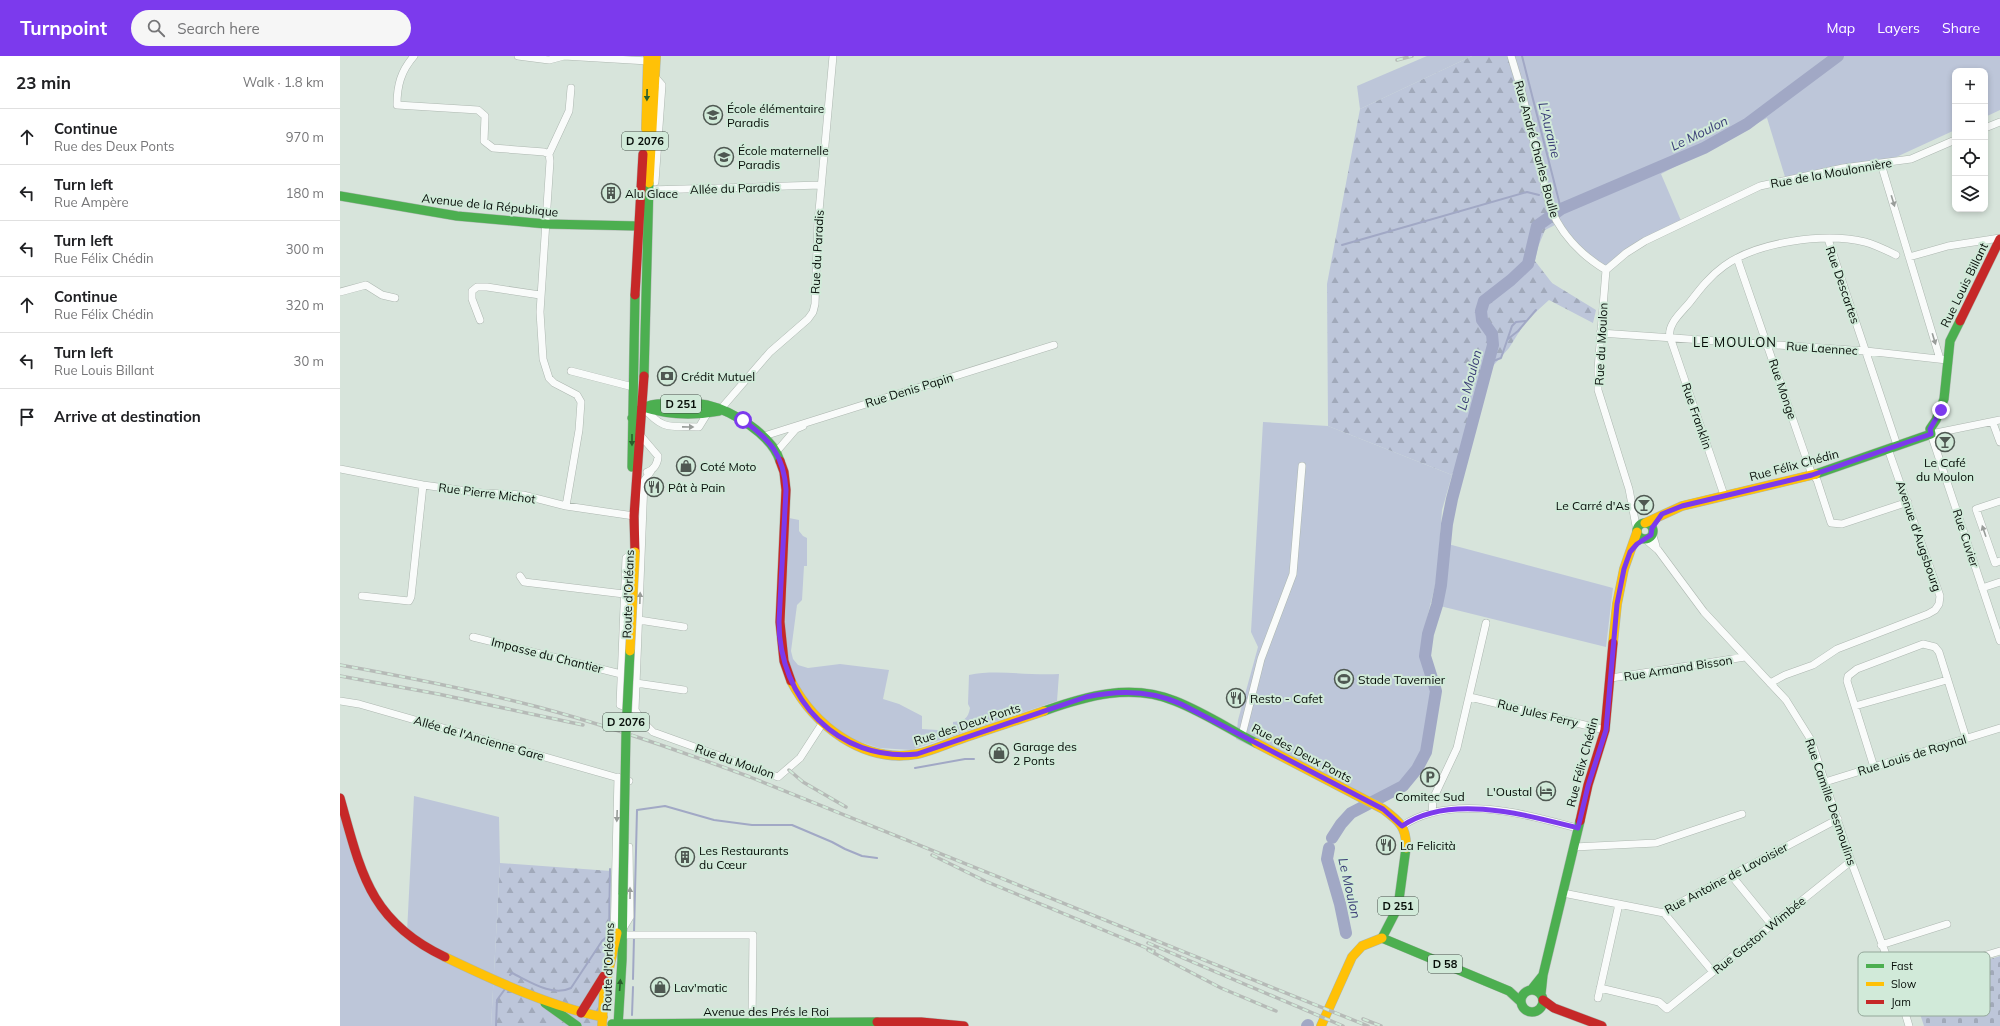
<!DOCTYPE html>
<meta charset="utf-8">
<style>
body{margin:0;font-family:Mulish,sans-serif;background:#f6f6f6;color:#202124}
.controls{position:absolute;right:12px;top:12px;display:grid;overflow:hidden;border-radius:8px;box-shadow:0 2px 6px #0003}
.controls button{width:36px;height:36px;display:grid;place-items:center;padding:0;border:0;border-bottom:1px solid #e0e0e0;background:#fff;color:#202124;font:20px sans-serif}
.stop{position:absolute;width:12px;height:12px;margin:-9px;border:3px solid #7c3aed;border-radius:50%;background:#fff}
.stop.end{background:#7c3aed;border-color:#fff;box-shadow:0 1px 4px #0008}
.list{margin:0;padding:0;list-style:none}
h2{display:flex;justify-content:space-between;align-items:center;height:52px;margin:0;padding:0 16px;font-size:17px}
h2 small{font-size:13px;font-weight:400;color:#757577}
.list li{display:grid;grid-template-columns:26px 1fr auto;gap:12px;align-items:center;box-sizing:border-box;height:56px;padding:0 16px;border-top:1px solid #e0e0e0}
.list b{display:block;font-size:15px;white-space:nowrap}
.list p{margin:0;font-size:13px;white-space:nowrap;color:#757577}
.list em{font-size:13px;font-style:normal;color:#757577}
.icon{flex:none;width:22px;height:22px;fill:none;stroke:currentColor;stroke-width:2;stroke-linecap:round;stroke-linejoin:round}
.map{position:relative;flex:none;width:1660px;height:970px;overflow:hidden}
header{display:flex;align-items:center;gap:24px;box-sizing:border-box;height:56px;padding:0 20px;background:#7c3aed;color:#fff}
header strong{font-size:19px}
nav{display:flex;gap:22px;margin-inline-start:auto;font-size:14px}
.search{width:280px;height:36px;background:#f6f6f6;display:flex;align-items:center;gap:10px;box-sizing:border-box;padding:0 14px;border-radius:22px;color:#757577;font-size:15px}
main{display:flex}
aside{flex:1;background:#fff}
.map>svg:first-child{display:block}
.grass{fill:#bdc6d9}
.forest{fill:url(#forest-firs)}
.cemetery{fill:url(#cemetery-stones)}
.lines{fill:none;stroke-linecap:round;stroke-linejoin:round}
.stream{stroke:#a1a8c5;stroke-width:2}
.river{stroke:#a1a8c5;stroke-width:12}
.street-casing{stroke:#adb7b0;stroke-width:8}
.fast-casing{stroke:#adb7b0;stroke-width:10}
.slow-casing{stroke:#adb7b0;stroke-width:10}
.jam-casing{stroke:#adb7b0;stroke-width:10}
.street{stroke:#f9fbfa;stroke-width:7}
.fast{stroke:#4caf50;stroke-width:9}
.slow{stroke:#ffc107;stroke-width:9}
.jam{stroke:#c62828;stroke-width:9}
.rail-casing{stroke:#b6bab7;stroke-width:3.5}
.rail{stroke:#d1ead9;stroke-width:2;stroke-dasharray:6;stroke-linecap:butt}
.fast-bridge-casing{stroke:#bac0bc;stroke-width:10;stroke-linecap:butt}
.slow-bridge-casing{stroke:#bac0bc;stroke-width:10;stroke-linecap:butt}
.fast-bridge{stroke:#4caf50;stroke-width:9}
.slow-bridge{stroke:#ffc107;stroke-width:9}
.oneway{fill:#295e2c}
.oneway2{fill:#989c99}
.route{stroke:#7c3aed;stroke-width:5}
.labels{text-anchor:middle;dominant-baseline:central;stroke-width:4;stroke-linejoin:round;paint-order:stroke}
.shield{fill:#d1ead9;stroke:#434f47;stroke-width:1}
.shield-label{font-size:11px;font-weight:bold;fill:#060d08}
.poi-label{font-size:12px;fill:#060d08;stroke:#d1ead9;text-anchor:start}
.street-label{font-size:12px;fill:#060d08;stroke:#d1ead9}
.water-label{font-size:13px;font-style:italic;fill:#3a3d76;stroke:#d1ead9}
.neighbourhood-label{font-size:13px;letter-spacing:1px;fill:#060d08;stroke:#d1ead9}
.key{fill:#d1ead9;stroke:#94a89a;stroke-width:1}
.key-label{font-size:11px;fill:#060d08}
</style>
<header>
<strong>Turnpoint</strong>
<div class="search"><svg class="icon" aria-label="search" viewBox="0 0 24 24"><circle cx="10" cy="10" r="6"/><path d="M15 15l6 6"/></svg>Search here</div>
<nav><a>Map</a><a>Layers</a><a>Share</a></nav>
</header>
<main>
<aside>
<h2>23 min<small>Walk · 1.8 km</small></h2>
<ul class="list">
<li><svg class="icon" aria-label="ahead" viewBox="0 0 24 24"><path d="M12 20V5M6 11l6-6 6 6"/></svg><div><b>Continue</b><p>Rue des Deux Ponts</p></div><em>970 m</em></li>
<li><svg class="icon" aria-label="left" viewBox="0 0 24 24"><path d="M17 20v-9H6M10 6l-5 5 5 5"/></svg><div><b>Turn left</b><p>Rue Ampère</p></div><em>180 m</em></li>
<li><svg class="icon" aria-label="left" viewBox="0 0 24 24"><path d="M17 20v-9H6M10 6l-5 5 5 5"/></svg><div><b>Turn left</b><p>Rue Félix Chédin</p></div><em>300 m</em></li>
<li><svg class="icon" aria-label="ahead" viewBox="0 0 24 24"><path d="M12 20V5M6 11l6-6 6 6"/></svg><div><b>Continue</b><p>Rue Félix Chédin</p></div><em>320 m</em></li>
<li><svg class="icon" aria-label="left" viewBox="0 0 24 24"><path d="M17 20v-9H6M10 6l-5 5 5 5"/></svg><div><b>Turn left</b><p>Rue Louis Billant</p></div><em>30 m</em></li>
<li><svg class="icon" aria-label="arrive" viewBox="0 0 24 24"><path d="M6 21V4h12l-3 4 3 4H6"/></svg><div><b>Arrive at destination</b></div></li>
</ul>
</aside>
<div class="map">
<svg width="1660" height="970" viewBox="0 0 1660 970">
<defs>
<pattern id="forest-firs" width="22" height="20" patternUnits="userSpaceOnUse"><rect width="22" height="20" fill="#bdc6da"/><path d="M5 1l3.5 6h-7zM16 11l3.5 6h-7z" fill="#a1a9ba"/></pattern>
<pattern id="cemetery-stones" width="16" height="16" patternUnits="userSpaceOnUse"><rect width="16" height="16" fill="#bdc6d9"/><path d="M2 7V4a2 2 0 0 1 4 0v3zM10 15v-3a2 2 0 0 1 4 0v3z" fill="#a1a9b9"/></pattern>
</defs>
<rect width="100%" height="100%" fill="#d7e4db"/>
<path class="grass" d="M1087 0H1132L1020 53 1017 30Z
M1170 0H1660V54L1645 61V15H1615V74L1541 108 1446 124 1427 62 1321 118 1342 167 1305 185 1266 214 1217 168Z
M923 366 988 370 1112 419 1102 454 1097 522 1082 582 1088 613 1096 635 1086 696 1077 713 1063 730 1034 745 896 683 898 664 918 591 911 576Z
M449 462 459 464V475L463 480 467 482V510H464L462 544 457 549 451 595 453 603 458 609 468 612 500 608 549 614 543 643 559 648 582 660V673L613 675V666C624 665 628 663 630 652L628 648 629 619C657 613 689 620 719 618L717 645 571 694 539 692 514 684 488 667 470 649 454 622 447 599 445 569Z
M1108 488 1273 532 1266 591 1100 550 1105 530Z
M74 740 159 761 160 807 151 970H0V742L31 837 67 876Z"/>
<path class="forest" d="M1132 0H1170L1217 168 1205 174 1198 191 1195 205 1212 227 1256 254 1253 267 1209 244 1186 265 1169 292 1153 310 1145 339 1112 419 988 370 987 228 1020 53Z
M160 807 271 815 263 970H151Z"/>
<path class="cemetery" d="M1660 900V970H1584L1570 928Z"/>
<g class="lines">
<path class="stream" d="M1182 0 1221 153
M1002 189 1187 136 1199 139
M1168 283 1178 275 1196 254
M1148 307 1161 302 1172 270 1176 266 1186 265
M575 712 625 703H634
M294 877 297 754 325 750 374 764 412 769H452L492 786 505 793 522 800 537 802
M170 919 172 917C189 925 212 941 231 932L262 885 269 879 270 813
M293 923 294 881
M292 959 293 931
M156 970 157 944 165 933"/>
<path class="river" d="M992 782 1001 768 1011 757 1063 730 1077 713 1086 696 1096 635 1085 600 1088 578 1097 549 1101 529 1107 468 1112 443 1153 289 1152 278 1142 264 1141 255 1144 245 1171 224 1188 208 1197 170 1221 153 1364 92 1407 68 1498 0
M989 792 987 803 1000 848 1006 877
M967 970 968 969"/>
<g class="street-casing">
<path id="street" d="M74 0C61 15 57 29 57 49L138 54 145 60 144 85 153 92 204 96 209 98
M178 0 209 4 224 0
M224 0 308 5
M1171 0 1181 33 1210 151C1221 178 1241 199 1266 214
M1645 72 1660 66
M1541 108 1600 303
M315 126 322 29 316 22
M309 134 481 129
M1488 183 1557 389
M1569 201 1608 190 1660 182
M1397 202 1471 416 1477 424 1491 467 1502 468 1568 446
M1266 214 1286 197 1305 185 1420 130 1503 112 1571 103 1615 84
M1266 214 1258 313V334L1289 433 1297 475
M0 236 26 229 42 239 55 242
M140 264 132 243V235L137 231H147L200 239
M1260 277 1526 295 1607 304
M231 315 293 331
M303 351C323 375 330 370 359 371L367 358
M379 355 430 296 468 263 473 256 475 248 478 166 493 0
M1660 364 1591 378 1660 585
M1653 367 1660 386
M301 380 318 400C318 407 314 414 307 416
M424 380 714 289
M437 395 456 373 463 370
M0 413 83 429 142 437 183 439 226 450 294 460
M1384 439 1330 281C1327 268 1342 256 1350 246 1360 233 1370 220 1384 210 1417 186 1485 176 1525 186 1536 189 1546 194 1556 199
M1660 445 1636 453 1655 507 1660 505
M226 450 239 374 241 346 237 339 214 327 209 322 203 303 200 256 210 105 209 98 229 55 231 32
M1312 477 1316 490
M1305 483 1318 494 1364 556 1446 644 1471 684 1511 805 1554 920 1569 970
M180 520 184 526 284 538
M1642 532 1660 526
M22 540 69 545 71 541 83 429
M299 564 344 571
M133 581 281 618
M1271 622 1405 601
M296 627 344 634
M1430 627 1445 619 1473 609 1497 593 1588 558 1595 554 1599 548 1600 540 1548 393
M1130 641 1265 674
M0 645 19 648 289 725
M1515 650 1607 624
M289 652 280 649 286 502 295 496
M295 654 304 425 311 415
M295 654 302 665 313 676 438 721 460 702 482 668
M902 679 921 603 953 518 962 410
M1534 711 1507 625 1508 620 1517 613 1583 588 1595 591 1599 596 1626 682
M1485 726 1660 672
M1092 757 1093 743 1117 692 1146 567
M1062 770C1110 737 1186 758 1237 772
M1234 791 1316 787 1402 758
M1391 819 1431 868
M1223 837 1324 857 1328 853 1498 763
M1324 857 1373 916
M284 871 290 861 289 791
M282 879H413L412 967
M274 881 278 721
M1541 889 1607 868
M1556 926 1660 895
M1260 932 1319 946 1327 953 1511 805
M1258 942 1279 848"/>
</g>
<g class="fast-casing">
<path id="fast" d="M0 140 117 160 206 168 298 170
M304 320 309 127
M303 351C328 359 353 360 379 355
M292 362C303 347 318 347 336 348 346 348 357 347 367 349 393 355 432 379 440 405
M292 411 295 239
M1476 418 1591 378 1590 373 1596 364 1604 343 1610 285 1620 265
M1297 475a8 8 0 1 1 16 0a8 8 0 1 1-16 0Z
M704 655C746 640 791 627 835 645 863 656 889 673 916 687
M1066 792 1058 851 1042 882 1169 935 1181 946
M1191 934 1203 919
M1181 945a11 11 0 1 1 22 0a11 11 0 1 1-22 0Z
M1201 938 1203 919 1240 765
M205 947 237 970
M272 968 537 966
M278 970 282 904 283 837"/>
</g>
<g class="slow-casing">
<path id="slow" d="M306 73 308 0
M309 127 316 0
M1305 467 1342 450 1476 418
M1273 587 1277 548 1284 513 1297 476
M451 625C474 669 523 708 577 698 591 695 604 689 618 684 646 674 675 665 704 655
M916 687 1043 753C1059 765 1067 771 1066 792
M105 901C153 924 211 951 263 961
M262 970 264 935 277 877
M981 970 1012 901 1022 890 1042 882"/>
</g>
<g class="jam-casing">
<path id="jam" d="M295 239 303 98
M1620 265 1660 183
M440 405 444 416 446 434 440 566 444 605 451 625
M295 496 294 460 304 320
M0 742C21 816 29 865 105 901
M1240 765 1248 729 1265 674 1273 587
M1203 944 1214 952 1262 970
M241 957 264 920
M537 966H581L624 970"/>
</g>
<use href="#street" class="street"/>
<use href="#fast" class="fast"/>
<use href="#slow" class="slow"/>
<use href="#jam" class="jam"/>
<g class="rail-casing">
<path id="rail" d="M1057 4 1072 0
M0 609C67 621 132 634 198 651 270 670 340 695 410 721L1028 970
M0 620 98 638 243 669
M449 714 463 726 506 751
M592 799 645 825 814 895
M808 887 1003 970
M808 894 881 932 936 955
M1023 963 1041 970"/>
</g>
<use href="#rail" class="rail"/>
<g class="fast-bridge-casing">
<path id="fast-bridge" d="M283 837 286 676 290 595"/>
</g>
<g class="slow-bridge-casing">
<path id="slow-bridge" d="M290 595 295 496"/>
</g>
<use href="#fast-bridge" class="fast-bridge"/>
<use href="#slow-bridge" class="slow-bridge"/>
</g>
<defs><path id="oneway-solid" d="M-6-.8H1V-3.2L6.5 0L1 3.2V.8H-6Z"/></defs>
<g class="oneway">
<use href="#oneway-solid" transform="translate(307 39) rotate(91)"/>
<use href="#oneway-solid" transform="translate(292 384) rotate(90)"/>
<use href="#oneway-solid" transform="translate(280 929) rotate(-86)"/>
</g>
<g class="oneway2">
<use href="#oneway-solid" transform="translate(1553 145) rotate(73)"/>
<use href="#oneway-solid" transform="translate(1594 283) rotate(73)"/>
<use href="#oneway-solid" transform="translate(348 371) rotate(1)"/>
<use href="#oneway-solid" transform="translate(1644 475) rotate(-109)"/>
<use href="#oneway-solid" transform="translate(300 542) rotate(-88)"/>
<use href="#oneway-solid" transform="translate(277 760) rotate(92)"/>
<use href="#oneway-solid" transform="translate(290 837) rotate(-90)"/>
</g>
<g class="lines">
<path class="route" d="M403 364C430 384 444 399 446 434L439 566C439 643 498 706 577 698L746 641C778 634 811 634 841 648L1043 753 1062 770C1110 737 1186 759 1238 772L1248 730 1266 674 1277 548 1284 513 1290 496 1297 488 1311 479 1312 472 1322 458 1342 450 1472 419 1591 378 1590 373 1601 354"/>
</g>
<defs>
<g id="school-ring" transform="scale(1)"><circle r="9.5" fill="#d1ead9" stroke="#4f5852" stroke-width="1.5"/><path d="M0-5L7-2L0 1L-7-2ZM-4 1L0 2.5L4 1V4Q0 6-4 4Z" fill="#4f5852"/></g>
<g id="building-ring" transform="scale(1)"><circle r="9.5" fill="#d1ead9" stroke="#4f5852" stroke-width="1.5"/><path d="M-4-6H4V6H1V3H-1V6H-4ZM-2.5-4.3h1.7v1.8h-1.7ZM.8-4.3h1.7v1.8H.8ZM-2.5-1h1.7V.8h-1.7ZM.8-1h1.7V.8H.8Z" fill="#4f5852"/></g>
<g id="bank-ring" transform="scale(1)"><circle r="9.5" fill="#d1ead9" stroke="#4f5852" stroke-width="1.5"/><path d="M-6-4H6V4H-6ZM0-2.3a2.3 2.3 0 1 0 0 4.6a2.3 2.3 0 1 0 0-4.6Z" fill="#4f5852"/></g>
<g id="bar-ring" transform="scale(1)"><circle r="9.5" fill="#d1ead9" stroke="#4f5852" stroke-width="1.5"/><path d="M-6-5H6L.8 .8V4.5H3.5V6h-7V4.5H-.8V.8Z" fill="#4f5852"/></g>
<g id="shop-ring" transform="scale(1)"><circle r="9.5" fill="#d1ead9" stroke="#4f5852" stroke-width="1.5"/><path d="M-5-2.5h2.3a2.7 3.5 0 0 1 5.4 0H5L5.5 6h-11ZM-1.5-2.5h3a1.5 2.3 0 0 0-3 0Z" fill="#4f5852"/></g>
<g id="restaurant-ring" transform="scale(1)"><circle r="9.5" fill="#d1ead9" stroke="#4f5852" stroke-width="1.5"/><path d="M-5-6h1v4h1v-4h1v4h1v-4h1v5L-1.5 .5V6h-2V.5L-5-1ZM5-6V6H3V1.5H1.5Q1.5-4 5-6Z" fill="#4f5852"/></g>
<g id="stadium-ring" transform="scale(1)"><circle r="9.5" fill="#d1ead9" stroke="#4f5852" stroke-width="1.5"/><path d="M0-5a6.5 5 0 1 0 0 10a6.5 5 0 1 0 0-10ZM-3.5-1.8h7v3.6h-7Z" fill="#4f5852"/></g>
<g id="parking-ring" transform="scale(1)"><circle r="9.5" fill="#d1ead9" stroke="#4f5852" stroke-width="1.5"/><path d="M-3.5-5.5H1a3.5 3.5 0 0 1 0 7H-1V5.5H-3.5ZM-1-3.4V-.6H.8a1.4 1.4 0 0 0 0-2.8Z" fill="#4f5852"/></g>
<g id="hotel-ring" transform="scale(1)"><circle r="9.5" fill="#d1ead9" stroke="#4f5852" stroke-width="1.5"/><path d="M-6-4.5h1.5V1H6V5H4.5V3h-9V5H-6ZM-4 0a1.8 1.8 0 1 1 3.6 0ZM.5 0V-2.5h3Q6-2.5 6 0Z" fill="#4f5852"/></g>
</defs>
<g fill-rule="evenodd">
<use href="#school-ring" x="373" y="59"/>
<use href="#school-ring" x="384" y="101"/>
<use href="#building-ring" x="271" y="137"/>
<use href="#bank-ring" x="327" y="320"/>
<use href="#bar-ring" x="1605" y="386"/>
<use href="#shop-ring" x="346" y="410"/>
<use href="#restaurant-ring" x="314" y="431"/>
<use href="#bar-ring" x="1304" y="449"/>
<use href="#stadium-ring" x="1004" y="623"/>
<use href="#restaurant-ring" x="896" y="642"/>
<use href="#shop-ring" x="659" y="697"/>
<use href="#parking-ring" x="1090" y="721"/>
<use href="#hotel-ring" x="1206" y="735"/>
<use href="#restaurant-ring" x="1046" y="789"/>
<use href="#building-ring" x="345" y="801"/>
<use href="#shop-ring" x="320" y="931"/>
</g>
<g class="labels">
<g class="shield">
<rect x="282" y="76" width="46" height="18" rx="3"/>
<rect x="321" y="339" width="40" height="18" rx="3"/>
<rect x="263" y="657" width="46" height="18" rx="3"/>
<rect x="1038" y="841" width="40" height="18" rx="3"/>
<rect x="1088" y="899" width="34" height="18" rx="3"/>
</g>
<g class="shield-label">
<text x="305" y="85">D 2076</text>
<text x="341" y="348">D 251</text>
<text x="286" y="666">D 2076</text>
<text x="1058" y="850">D 251</text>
<text x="1105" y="908">D 58</text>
</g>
<g class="poi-label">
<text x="387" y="52">École élémentaire<tspan x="387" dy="14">Paradis</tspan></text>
<text x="398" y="94">École maternelle<tspan x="398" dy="14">Paradis</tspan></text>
<text x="285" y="137">Alu Glace</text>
<text x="341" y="320">Crédit Mutuel</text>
<text x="1605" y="406" text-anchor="middle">Le Café<tspan x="1605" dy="14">du Moulon</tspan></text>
<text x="360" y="410">Coté Moto</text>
<text x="328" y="431">Pât à Pain</text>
<text x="1290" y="449" text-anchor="end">Le Carré d'As</text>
<text x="1018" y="623">Stade Tavernier</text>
<text x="910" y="642">Resto - Cafet</text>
<text x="673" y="690">Garage des<tspan x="673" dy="14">2 Ponts</tspan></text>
<text x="1192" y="735" text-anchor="end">L'Oustal</text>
<text x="1090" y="740" text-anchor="middle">Comitec Sud</text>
<text x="1060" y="789">La Felicità</text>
<text x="359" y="794">Les Restaurants<tspan x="359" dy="14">du Cœur</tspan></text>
<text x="334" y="931">Lav'matic</text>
</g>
<g class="street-label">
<text transform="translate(1197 93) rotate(75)">Rue André Charles Boulle</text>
<text transform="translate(1491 117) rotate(-10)">Rue de la Moulonnière</text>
<text transform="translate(395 132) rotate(-2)">Allée du Paradis</text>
<text transform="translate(150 149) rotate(6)">Avenue de la République</text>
<text transform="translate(477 196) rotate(-87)">Rue du Paradis</text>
<text transform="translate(1503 229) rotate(71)">Rue Descartes</text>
<text transform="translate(1624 229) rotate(-64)">Rue Louis Billant</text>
<text transform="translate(1261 288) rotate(-87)">Rue du Moulon</text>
<text transform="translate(1482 292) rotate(4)">Rue Laennec</text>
<text transform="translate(1443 333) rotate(71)">Rue Monge</text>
<text transform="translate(569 334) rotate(-17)">Rue Denis Papin</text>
<text transform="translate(1357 360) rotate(71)">Rue Franklin</text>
<text transform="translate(1454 409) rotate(-15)">Rue Félix Chédin</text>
<text transform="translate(147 437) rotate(7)">Rue Pierre Michot</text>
<text transform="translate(1579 480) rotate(71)">Avenue d'Augsbourg</text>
<text transform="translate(1626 482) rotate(72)">Rue Cuvier</text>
<text transform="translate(288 538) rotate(-88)">Route d'Orléans</text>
<text transform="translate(207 599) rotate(14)">Impasse du Chantier</text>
<text transform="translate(1338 612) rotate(-9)">Rue Armand Bisson</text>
<text transform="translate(1198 657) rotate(14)">Rue Jules Ferry</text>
<text transform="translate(627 668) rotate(-18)">Rue des Deux Ponts</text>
<text transform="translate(139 682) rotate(16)">Allée de l'Ancienne Gare</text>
<text transform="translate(962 697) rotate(28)">Rue des Deux Ponts</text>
<text transform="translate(1572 699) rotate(-17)">Rue Louis de Raynal</text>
<text transform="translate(395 705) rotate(19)">Rue du Moulon</text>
<text transform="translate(1242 706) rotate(-75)">Rue Félix Chédin</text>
<text transform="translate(1491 746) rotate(71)">Rue Camille Desmoulins</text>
<text transform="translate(1386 822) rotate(-28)">Rue Antoine de Lavoisier</text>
<text transform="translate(1419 879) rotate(-39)">Rue Gaston Wimbée</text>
<text transform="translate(268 911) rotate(-88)">Route d'Orléans</text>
<text x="426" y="955">Avenue des Prés le Roi</text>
</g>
<g class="water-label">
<text transform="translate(1210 74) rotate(76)">L'Auraine</text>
<text transform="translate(1359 77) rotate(-26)">Le Moulon</text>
<text transform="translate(1129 324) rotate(-75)">Le Moulon</text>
<text transform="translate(1010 832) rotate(77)">Le Moulon</text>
</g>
<g class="neighbourhood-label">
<text x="1395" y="286">LE MOULON</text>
</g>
</g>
<rect x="1518" y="896" width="132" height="64" rx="6" class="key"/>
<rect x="1526" y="908" width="18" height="4" fill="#4caf50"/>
<rect x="1526" y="926" width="18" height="4" fill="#ffc107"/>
<rect x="1526" y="944" width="18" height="4" fill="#c62828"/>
<g class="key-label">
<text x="1551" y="914">Fast</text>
<text x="1551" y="932">Slow</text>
<text x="1551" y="950">Jam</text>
</g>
</svg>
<div class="controls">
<button>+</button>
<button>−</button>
<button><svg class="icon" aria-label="locate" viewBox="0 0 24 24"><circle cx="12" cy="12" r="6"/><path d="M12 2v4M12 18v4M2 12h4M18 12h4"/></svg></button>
<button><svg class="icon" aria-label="layers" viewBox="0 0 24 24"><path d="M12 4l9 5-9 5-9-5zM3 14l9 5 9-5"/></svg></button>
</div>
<div class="stop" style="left:403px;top:364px"></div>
<div class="stop end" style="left:1601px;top:354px"></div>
</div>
</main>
